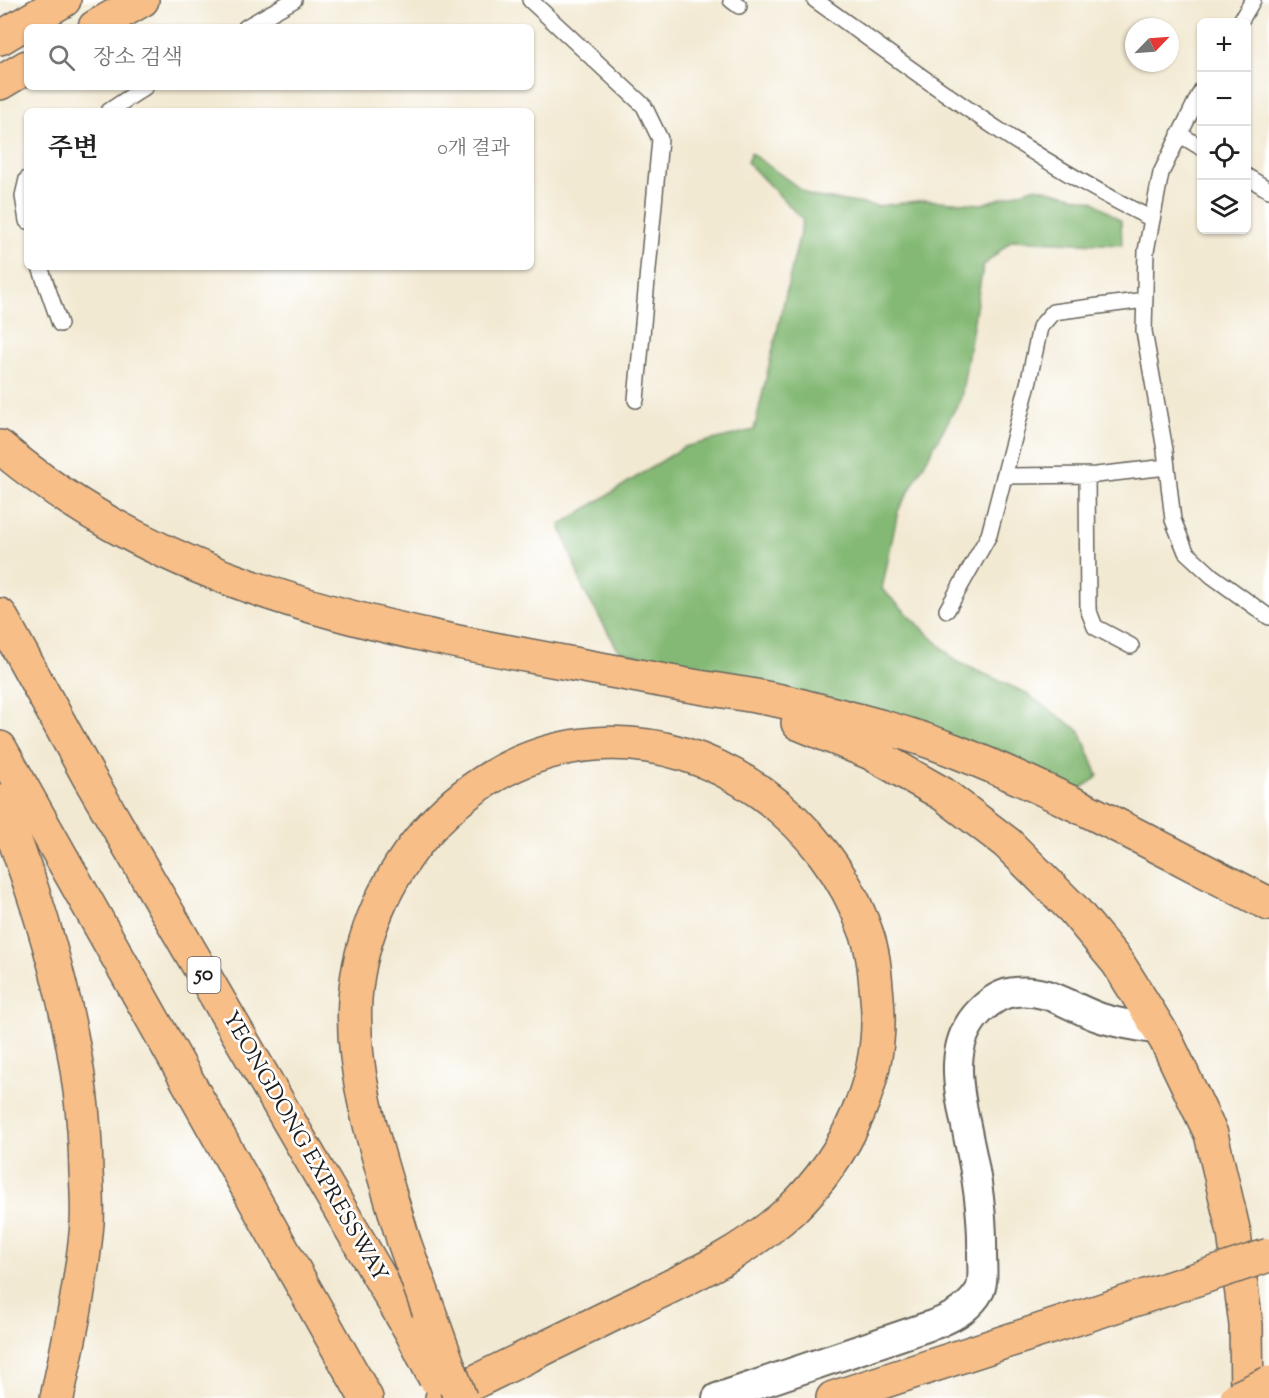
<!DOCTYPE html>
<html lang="ko">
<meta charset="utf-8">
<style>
body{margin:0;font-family:"Sorts Mill Goudy","Noto Serif KR",serif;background:#f6f6f6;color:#222}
.controls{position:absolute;right:18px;top:18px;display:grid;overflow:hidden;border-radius:9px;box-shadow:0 2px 4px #0004}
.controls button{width:54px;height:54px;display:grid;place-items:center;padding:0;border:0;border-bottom:2px solid #e0e0e0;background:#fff;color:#222;font:30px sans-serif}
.compass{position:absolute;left:1125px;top:18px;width:54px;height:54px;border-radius:50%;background:#fff;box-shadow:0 2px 4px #0004;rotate:65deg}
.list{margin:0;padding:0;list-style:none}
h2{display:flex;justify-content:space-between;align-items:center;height:78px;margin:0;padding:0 24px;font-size:26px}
h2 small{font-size:20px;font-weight:400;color:#767676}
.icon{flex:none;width:33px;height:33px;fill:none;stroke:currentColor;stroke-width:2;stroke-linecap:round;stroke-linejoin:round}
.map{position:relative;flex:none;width:1269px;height:1398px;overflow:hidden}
.search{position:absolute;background:#fff;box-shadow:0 2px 4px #0004;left:24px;top:24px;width:510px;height:66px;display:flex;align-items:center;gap:15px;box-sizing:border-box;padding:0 21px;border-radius:9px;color:#767676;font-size:22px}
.panel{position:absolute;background:#fff;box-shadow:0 2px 4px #0004;left:24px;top:108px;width:510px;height:162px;border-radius:9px}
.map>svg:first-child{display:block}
.forest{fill:#84b974;stroke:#506a48;stroke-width:1.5}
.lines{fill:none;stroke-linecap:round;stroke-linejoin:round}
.service-casing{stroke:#67645c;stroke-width:18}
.minor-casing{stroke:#67645c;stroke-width:32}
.primary-casing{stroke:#67645c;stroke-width:36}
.motorway-casing{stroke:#67645c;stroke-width:36}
.service{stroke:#fff;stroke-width:15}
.minor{stroke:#fff;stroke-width:28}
.primary{stroke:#f7be87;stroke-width:33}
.motorway{stroke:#f7be87;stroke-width:33}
.motorway-bridge-casing{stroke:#67645c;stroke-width:36;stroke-linecap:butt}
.motorway-bridge{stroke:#f7be87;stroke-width:33}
.labels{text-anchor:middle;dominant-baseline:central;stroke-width:5;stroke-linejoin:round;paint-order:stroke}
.shield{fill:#fff;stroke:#606060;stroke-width:1.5}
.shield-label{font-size:21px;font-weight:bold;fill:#1c1c1c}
.street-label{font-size:22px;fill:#1c1c1c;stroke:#fff}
</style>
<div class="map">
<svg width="1269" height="1398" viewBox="0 0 1269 1398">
<rect width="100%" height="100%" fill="#fff"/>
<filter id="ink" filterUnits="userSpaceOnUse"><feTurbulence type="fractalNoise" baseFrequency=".0167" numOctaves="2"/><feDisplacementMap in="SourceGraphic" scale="12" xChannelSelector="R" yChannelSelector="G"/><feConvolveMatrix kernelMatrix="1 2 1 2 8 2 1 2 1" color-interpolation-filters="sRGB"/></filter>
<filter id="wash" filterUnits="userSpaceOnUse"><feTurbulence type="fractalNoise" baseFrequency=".008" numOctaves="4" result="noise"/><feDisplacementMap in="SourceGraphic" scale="24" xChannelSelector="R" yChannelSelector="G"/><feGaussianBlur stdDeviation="1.35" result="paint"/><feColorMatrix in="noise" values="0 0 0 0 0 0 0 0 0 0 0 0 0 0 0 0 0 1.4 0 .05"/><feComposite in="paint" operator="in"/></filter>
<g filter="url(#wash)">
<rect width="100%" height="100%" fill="#f2e9d2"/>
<path class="forest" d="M751 153 810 196 878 206 925 200 982 204 1036 187 1093 201 1121 221 1122 245 1012 240 983 266 961 398 898 511 882 589 956 661 1024 692 1080 731 1098 776 1077 792 742 683 619 651 584 591 560 525 684 447 754 430 803 220 747 162Z"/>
</g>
<g filter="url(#ink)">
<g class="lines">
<g class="service-casing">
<path id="service" d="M530 0 644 106 660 139 636 400
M731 0 739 6
M815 0C924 78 1031 160 1152 219
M1240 22 1253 0
M246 27 294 0
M1202 89 1161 173 1146 251 1144 331 1165 450 1173 520 1186 552 1212 576 1269 617
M109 111 145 87
M1179 134 1202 148
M1246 176 1269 190
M27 179 23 196 27 221
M40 267 60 324
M1087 475 1088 609 1095 627 1131 646
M1004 476 1096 475 1167 467
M947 610 989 535 1029 380 1040 327 1053 312 1145 300"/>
</g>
<g class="minor-casing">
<path id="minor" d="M717 1398 938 1323C955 1316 971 1307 980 1290 984 1280 982 1265 982 1254 983 1216 977 1177 969 1141 961 1098 944 1047 980 1011 990 1001 1001 993 1015 992 1049 988 1071 1008 1101 1018 1119 1024 1140 1026 1159 1030"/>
</g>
<g class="primary-casing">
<path id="primary" d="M95 27 142 0
M0 38 64 0
M0 83 27 67"/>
</g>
<g class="motorway-casing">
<path id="motorway" d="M0 447C193 610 437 637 676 683 716 691 758 694 798 705 850 718 905 731 955 751 1064 794 1165 851 1269 904
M0 615 90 779 412 1333
M798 723 871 753 943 794 1007 843 1074 910 1118 963 1166 1040 1211 1134 1234 1233 1246 1325 1247 1398
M0 748 366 1398
M0 801C46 920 84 1045 86 1172 87 1189 88 1206 87 1223 82 1282 69 1340 57 1398
M403 1239C381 1162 350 1080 355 999 364 874 465 753 595 744 715 735 827 820 866 932 874 953 875 976 877 998 885 1077 847 1156 791 1210 743 1254 682 1281 624 1309 564 1339 503 1368 442 1398
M833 1398 1167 1289"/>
</g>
<use href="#service" class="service"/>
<use href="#minor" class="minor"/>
<use href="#primary" class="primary"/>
<use href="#motorway" class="motorway"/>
<g class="motorway-bridge-casing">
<path id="motorway-bridge" d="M403 1239 460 1398
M1167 1289 1269 1255
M412 1333 435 1378
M1237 1398 1269 1383"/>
</g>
<use href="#motorway-bridge" class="motorway-bridge"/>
</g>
</g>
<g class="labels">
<rect class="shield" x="187.5" y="957" width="33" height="36" rx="4.5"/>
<g class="shield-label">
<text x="204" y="975">50</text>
</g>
<g class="street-label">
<text transform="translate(304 1147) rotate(60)">YEONGDONG EXPRESSWAY</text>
</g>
</g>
</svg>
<div class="controls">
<button>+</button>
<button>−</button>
<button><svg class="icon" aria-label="locate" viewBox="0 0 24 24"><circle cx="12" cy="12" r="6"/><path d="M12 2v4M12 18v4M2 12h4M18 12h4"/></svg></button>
<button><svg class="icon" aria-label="layers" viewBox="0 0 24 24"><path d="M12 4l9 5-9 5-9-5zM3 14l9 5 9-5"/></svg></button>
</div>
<svg class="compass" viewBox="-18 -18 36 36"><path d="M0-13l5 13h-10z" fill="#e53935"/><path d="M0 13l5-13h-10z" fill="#767676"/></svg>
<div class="search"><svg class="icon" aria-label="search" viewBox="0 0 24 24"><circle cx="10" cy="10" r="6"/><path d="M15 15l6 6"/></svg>장소 검색</div>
<section class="panel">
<h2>주변<small>0개 결과</small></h2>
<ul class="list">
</ul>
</section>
</div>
